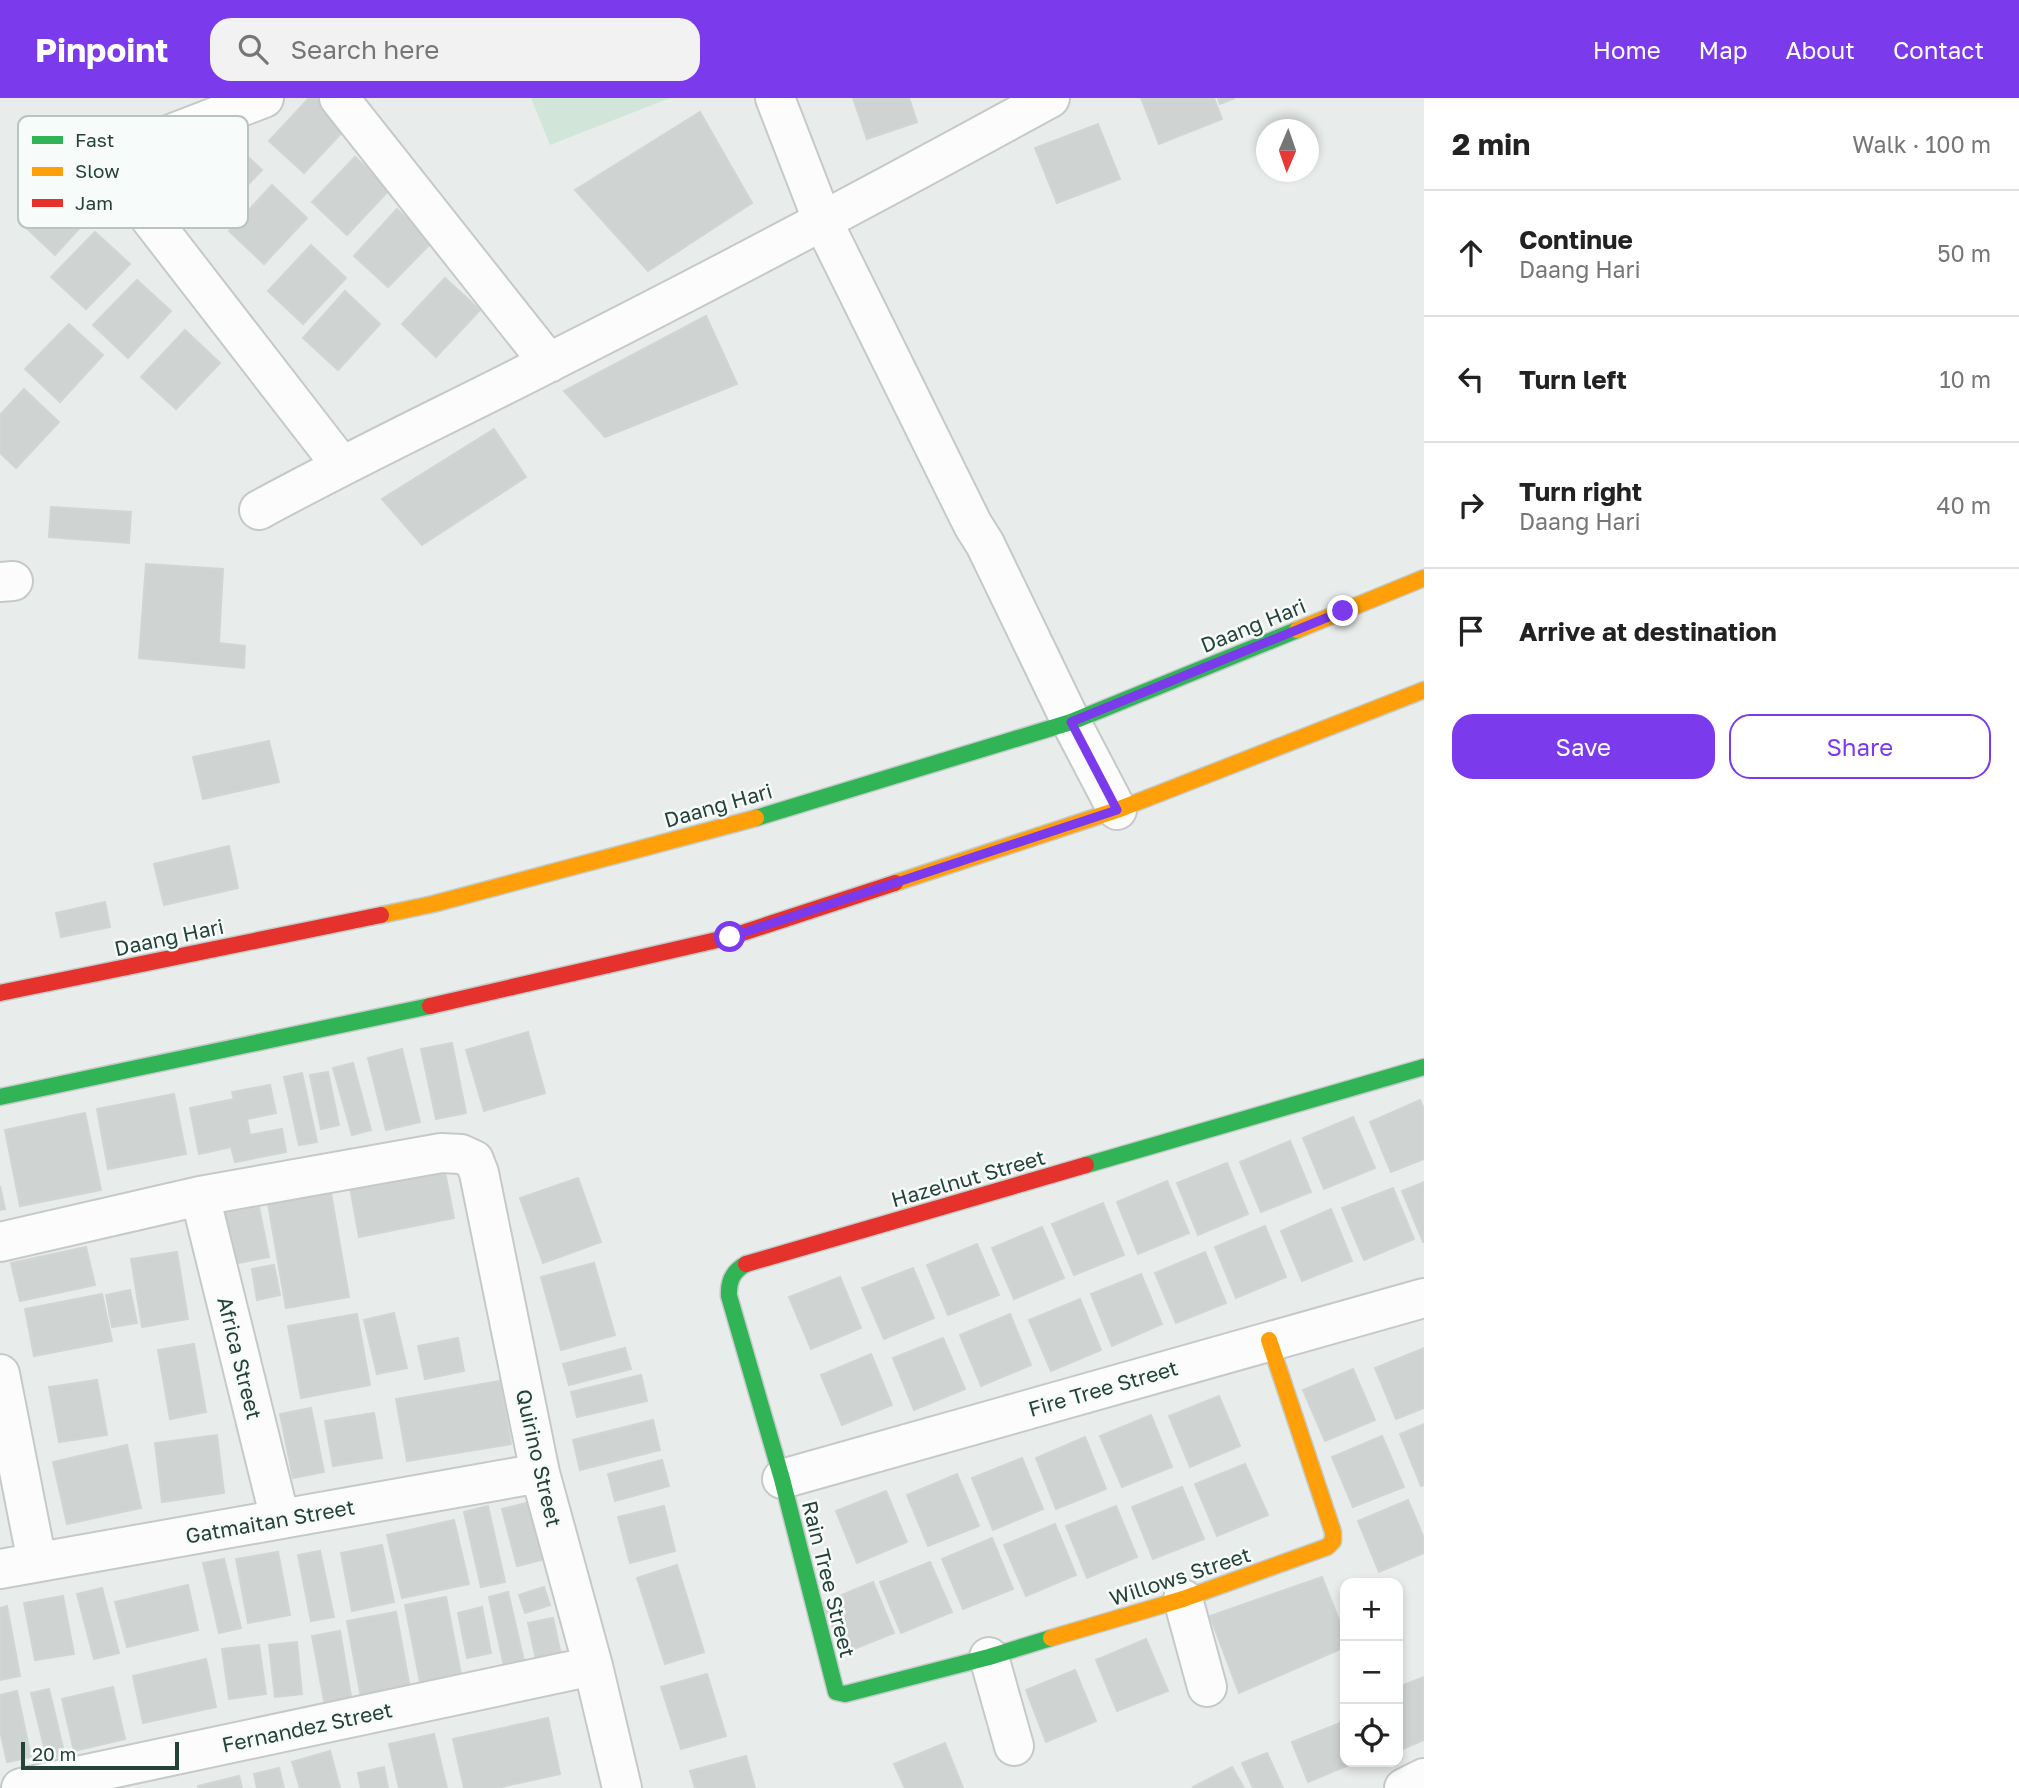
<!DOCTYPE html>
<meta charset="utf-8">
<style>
body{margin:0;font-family:"Golos Text",sans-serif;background:#f2f2f2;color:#222}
.controls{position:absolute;right:21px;bottom:21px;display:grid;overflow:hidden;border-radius:14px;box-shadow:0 4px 10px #0003}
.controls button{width:63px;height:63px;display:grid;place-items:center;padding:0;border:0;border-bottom:2px solid #e0e0e0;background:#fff;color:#222;font:35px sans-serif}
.compass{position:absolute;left:1256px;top:21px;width:63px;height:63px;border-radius:50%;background:#fff;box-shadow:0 4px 10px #0003;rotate:182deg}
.scale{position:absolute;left:21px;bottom:18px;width:158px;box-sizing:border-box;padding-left:7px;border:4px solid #24423a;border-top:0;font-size:19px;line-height:24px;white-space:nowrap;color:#24423a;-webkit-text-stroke:5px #f7fbf9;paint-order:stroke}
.stop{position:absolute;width:21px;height:21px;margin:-16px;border:5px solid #7c3aed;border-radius:50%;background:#fff}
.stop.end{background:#7c3aed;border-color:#fff;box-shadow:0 2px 7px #0008}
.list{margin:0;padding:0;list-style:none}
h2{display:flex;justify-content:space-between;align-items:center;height:91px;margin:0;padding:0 28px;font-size:30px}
h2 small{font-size:23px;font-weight:400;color:#767676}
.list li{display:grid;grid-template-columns:46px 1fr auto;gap:21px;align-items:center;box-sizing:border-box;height:126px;padding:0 28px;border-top:2px solid #e0e0e0}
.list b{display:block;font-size:26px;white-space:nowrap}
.list p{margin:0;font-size:23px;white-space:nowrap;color:#767676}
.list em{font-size:23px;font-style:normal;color:#767676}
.actions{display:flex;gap:14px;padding:21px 28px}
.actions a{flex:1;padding:16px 0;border:2px solid #7c3aed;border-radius:21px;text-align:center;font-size:24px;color:#7c3aed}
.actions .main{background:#7c3aed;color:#fff}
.icon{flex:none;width:38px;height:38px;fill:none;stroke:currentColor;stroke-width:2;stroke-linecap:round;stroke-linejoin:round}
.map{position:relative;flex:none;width:1424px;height:1690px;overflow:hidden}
header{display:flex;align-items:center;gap:42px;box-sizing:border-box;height:98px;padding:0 35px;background:#7c3aed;color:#fff}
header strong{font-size:33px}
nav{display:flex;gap:38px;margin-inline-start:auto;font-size:24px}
.search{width:490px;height:63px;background:#f2f2f2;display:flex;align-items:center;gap:18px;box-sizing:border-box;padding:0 24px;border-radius:21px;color:#767676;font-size:26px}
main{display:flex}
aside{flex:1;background:#fff}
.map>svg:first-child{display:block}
.green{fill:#d1e6d8}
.building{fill:#cfd4d2;stroke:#d1d6d4;stroke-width:2}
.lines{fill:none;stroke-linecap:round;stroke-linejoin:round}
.street-casing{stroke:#c5cac8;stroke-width:42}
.fast-casing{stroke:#c3cbc8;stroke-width:19}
.slow-casing{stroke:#c3cbc8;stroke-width:19}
.jam-casing{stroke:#c3cbc8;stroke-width:19}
.street{stroke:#fcfcfc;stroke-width:38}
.fast{stroke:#30b455;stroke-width:16}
.slow{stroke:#ff9f0a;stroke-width:16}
.jam{stroke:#e5322d;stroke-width:16}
.route{stroke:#7c3aed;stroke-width:9}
.labels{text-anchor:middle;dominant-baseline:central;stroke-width:5;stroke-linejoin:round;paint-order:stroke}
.street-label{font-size:21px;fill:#24423a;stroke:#f7fbf9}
.key{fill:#f7fbf9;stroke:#b8c4c0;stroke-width:2}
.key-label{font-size:19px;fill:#24423a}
</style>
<header>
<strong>Pinpoint</strong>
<div class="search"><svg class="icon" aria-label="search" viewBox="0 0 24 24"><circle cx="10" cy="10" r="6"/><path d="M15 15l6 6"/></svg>Search here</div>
<nav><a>Home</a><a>Map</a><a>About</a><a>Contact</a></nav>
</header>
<main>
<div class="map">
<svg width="1424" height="1690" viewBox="0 0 1424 1690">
<rect width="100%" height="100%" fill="#e8edeb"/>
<path class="green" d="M531 0H670L550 47Z"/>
<path class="building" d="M309 0H316L347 29 304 75 269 43Z
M853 0H909L917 24 867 41Z
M1141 0H1214L1222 21 1159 46Z
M1218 0H1235L1220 6Z
M700 14 752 105 648 173 575 92Z
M1098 26 1120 81 1057 105 1035 50Z
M227 39 262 72 218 118 184 85Z
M355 59 390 91 347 137 312 104Z
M63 78 98 110 55 157 20 124Z
M272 87 307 120 264 166 229 133Z
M397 111 432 144 388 189 354 158Z
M95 134 130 166 86 211 51 179Z
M311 147 346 180 303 226 268 193Z
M445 180 480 212 436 259 402 226Z
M137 182 171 213 128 260 93 227Z
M345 193 380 226 338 272 303 240Z
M706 218 737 286 605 339 564 293Z
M69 226 103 257 60 304 25 271Z
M185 232 220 265 176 311 141 279Z
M24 291 59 324 16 370 0 355V317Z
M494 331 526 379 422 447 382 401Z
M51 409 131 414 129 445 49 439Z
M146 466 223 471 219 545 245 548 244 570 139 560Z
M269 643 279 684 203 701 193 659Z
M229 748 238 790 164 807 154 766Z
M105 804 110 829 61 839 56 815Z
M528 934 545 995 484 1013 466 952Z
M452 945 466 1015 436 1021 421 951Z
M402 951 420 1024 386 1032 368 960Z
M353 965 371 1032 352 1037 333 970Z
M328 974 339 1027 321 1031 310 977Z
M302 975 317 1044 299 1047 284 979Z
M270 987 276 1015 247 1021 250 1037 282 1031 286 1054 235 1064 231 1049 199 1056 190 1010 234 1001 232 994Z
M174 996 186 1056 108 1071 97 1011Z
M1420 1002 1424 1011V1061L1391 1074 1370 1024Z
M85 1015 101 1092 20 1108 5 1032Z
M1353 1019 1375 1070 1324 1091 1303 1040Z
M1290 1043 1311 1094 1261 1114 1240 1064Z
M442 1059 454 1120 359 1139 348 1078Z
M1227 1065 1248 1116 1198 1137 1177 1085Z
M578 1080 601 1144 543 1165 520 1100Z
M1167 1083 1189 1135 1138 1156 1117 1104Z
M1424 1084V1144H1423L1402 1093Z
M0 1088 5 1111 0 1112Z
M1393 1090 1414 1141 1364 1162 1342 1110Z
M256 1094 269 1159 233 1166 220 1102Z
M331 1095 349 1199 286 1210 268 1106Z
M1103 1105 1124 1157 1074 1177 1052 1126Z
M1331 1111 1352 1163 1302 1183 1281 1133Z
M1265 1128 1286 1179 1236 1200 1215 1149Z
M1042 1129 1064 1180 1014 1201 992 1150Z
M977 1146 999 1197 948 1217 927 1167Z
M86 1149 95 1187 20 1203 11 1165Z
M177 1154 188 1221 142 1229 131 1161Z
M1205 1154 1226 1205 1176 1225 1155 1175Z
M594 1165 615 1237 561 1252 541 1179Z
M274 1167 280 1197 257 1202 252 1171Z
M913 1170 934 1220 884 1241 862 1190Z
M1141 1176 1162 1226 1112 1248 1091 1196Z
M840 1179 861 1230 811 1251 789 1199Z
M130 1192 137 1225 112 1229 106 1197Z
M102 1196 112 1243 34 1258 25 1211Z
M1080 1201 1101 1252 1051 1273 1029 1222Z
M394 1215 407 1270 377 1276 364 1222Z
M357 1216 370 1287 301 1300 288 1228Z
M1010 1216 1031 1267 981 1288 960 1237Z
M458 1240 464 1273 425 1281 418 1248Z
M943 1240 965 1291 914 1312 893 1260Z
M194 1246 206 1314 170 1321 158 1252Z
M625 1250 631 1271 569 1287 563 1266Z
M1424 1250V1310L1396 1321 1375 1270Z
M871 1256 892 1307 842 1327 821 1277Z
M1353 1271 1375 1322 1325 1343 1303 1292Z
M641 1277 647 1303 577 1319 571 1294Z
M97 1282 107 1337 59 1344 49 1289Z
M500 1283 511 1346 407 1363 396 1301Z
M1219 1298 1240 1348 1190 1369 1169 1318Z
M311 1310 324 1374 293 1380 280 1316Z
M374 1315 382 1360 333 1368 325 1323Z
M1151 1317 1172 1369 1122 1389 1100 1338Z
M653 1322 660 1352 580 1372 573 1342Z
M1424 1326V1387L1421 1388 1400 1336Z
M217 1337 224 1395 162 1404 155 1345Z
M1382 1338 1404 1389 1353 1409 1332 1359Z
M1085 1339 1106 1391 1056 1411 1036 1360Z
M127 1347 141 1410 67 1426 53 1364Z
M1022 1360 1043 1411 993 1432 972 1380Z
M662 1362 669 1388 615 1403 608 1376Z
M1245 1366 1268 1417 1217 1438 1195 1386Z
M957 1376 979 1428 928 1448 907 1397Z
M1182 1389 1204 1441 1153 1461 1132 1409Z
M886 1393 907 1444 857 1465 836 1413Z
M1408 1402 1424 1440V1455L1379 1474 1358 1423Z
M530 1404 545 1461 517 1468 502 1411Z
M488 1408 505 1484 481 1489 464 1414Z
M664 1408 675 1453 630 1465 618 1419Z
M1116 1408 1137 1459 1087 1480 1066 1428Z
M454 1422 469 1486 402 1500 387 1437Z
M1055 1426 1076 1477 1026 1498 1004 1447Z
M992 1440 1013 1491 963 1511 942 1461Z
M382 1447 394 1504 352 1513 341 1455Z
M320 1453 334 1519 311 1523 298 1457Z
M278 1454 290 1517 248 1525 236 1461Z
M224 1461 241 1530 219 1535 203 1465Z
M930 1464 952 1514 901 1535 880 1484Z
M677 1467 704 1554 665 1566 637 1480Z
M1322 1479 1345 1537V1549L1239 1595 1210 1518Z
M873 1484 894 1535 844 1555 822 1505Z
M188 1487 198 1532 127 1549 115 1504Z
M544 1489 550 1507 525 1515 519 1497Z
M102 1490 119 1555 94 1561 77 1496Z
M508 1494 524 1563 504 1568 489 1499Z
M63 1498 74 1556 35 1562 24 1505Z
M446 1499 461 1576 420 1584 405 1507Z
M7 1508 20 1578 0 1582V1510Z
M482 1509 491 1555 467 1560 458 1515Z
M396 1514 410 1590 361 1599 347 1523Z
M553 1520 562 1561 537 1566 528 1525Z
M340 1533 352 1604 325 1608 312 1538Z
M1146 1541 1168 1593 1117 1613 1096 1562Z
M297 1544 302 1596 275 1599 269 1547Z
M259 1547 266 1596 229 1601 222 1551Z
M206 1561 216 1609 143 1625 133 1578Z
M1075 1572 1096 1623 1046 1644 1026 1592Z
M707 1576 726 1638 681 1651 661 1589Z
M1424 1579V1642L1398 1653V1589Z
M113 1589 125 1641 74 1653 62 1601Z
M49 1591 65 1658 47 1661 31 1595Z
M17 1593 31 1659 7 1664 0 1632V1597Z
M548 1620 560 1676 497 1690H464L453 1641Z
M1345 1623V1664H1356L1308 1684 1292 1644Z
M434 1636 447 1690H399L389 1646Z
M945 1645 963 1690H905L894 1666Z
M330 1653 340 1690H300L292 1664Z
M1267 1655 1283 1690H1253L1242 1665Z
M746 1658 755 1690H695L690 1673Z
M384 1669 388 1690H361L358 1675Z
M1232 1669 1244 1690H1194L1193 1689Z
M279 1670 284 1690H257L254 1676Z
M239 1678 242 1690H198V1688Z"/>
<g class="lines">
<g class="street-casing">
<path id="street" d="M264 0 119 56 113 64 115 75 341 367
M339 0 549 265
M775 0 823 124 973 427 985 446 1071 624 1117 712
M259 412C354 360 452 314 548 265 717 180 884 91 1050 0
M0 484 13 483
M200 1098 280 1421
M0 1144 200 1098 441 1055 461 1056 474 1062 479 1075 540 1375 593 1568 622 1690
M0 1276 37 1464
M782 1381 1424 1200
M0 1471 540 1375
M1183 1501 1207 1589
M989 1559 1014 1648
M21 1690 593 1568
M1404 1690 1424 1680"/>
</g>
<g class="fast-casing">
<path id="fast" d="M756 720 1071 624 1297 532
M0 999 430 908
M1086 1067 1424 969
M746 1166C733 1173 728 1183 729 1198L782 1381 836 1594 845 1596 989 1559 1051 1540"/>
</g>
<g class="slow-casing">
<path id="slow" d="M1297 532 1424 480
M895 785 1117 712 1424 592
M381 817 433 806 756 720
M1051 1540 1183 1501 1327 1449 1333 1443V1434L1269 1242"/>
</g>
<g class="jam-casing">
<path id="jam" d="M0 895 381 817
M430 908 730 839 895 785
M746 1166 1086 1067"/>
</g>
<use href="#street" class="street"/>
<use href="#fast" class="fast"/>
<use href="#slow" class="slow"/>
<use href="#jam" class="jam"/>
</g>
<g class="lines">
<path class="route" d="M730 839 1117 712 1071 624 1343 513"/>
</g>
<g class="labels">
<g class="street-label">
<text transform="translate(1253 527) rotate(-22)">Daang Hari</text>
<text transform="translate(718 707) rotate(-16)">Daang Hari</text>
<text transform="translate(169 839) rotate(-12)">Daang Hari</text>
<text transform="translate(968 1080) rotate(-16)">Hazelnut Street</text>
<text transform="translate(240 1260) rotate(76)">Africa Street</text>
<text transform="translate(1103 1290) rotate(-16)">Fire Tree Street</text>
<text transform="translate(539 1360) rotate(77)">Quirino Street</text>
<text transform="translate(270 1423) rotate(-10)">Gatmaitan Street</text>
<text transform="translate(1180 1478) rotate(-18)">Willows Street</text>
<text transform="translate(829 1481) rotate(76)">Rain Tree Street</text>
<text transform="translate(307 1629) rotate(-12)">Fernandez Street</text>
</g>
</g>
<rect x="18" y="18" width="230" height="112" rx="10" class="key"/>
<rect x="32" y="38" width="31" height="8" fill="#30b455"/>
<rect x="32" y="69" width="31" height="9" fill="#ff9f0a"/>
<rect x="32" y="101" width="31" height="8" fill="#e5322d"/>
<g class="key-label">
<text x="75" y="49">Fast</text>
<text x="75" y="80">Slow</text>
<text x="75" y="112">Jam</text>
</g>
</svg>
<div class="controls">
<button>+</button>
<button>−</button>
<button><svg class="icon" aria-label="locate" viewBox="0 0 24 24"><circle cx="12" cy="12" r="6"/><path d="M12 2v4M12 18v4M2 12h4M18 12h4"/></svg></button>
</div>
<svg class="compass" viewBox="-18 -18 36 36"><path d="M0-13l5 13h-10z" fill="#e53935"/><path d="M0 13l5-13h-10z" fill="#767676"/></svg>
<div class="scale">20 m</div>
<div class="stop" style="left:730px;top:839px"></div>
<div class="stop end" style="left:1343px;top:513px"></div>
</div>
<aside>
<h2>2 min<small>Walk · 100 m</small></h2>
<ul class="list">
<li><svg class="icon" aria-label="ahead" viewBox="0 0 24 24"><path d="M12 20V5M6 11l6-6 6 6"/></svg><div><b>Continue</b><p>Daang Hari</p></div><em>50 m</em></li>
<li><svg class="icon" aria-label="left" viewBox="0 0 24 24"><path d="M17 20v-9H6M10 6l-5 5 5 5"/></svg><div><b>Turn left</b></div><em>10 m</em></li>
<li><svg class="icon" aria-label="right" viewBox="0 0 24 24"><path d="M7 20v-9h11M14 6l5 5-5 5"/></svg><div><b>Turn right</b><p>Daang Hari</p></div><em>40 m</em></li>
<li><svg class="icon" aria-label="arrive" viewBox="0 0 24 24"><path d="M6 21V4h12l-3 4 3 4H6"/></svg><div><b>Arrive at destination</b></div></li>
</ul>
<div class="actions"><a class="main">Save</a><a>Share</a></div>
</aside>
</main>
